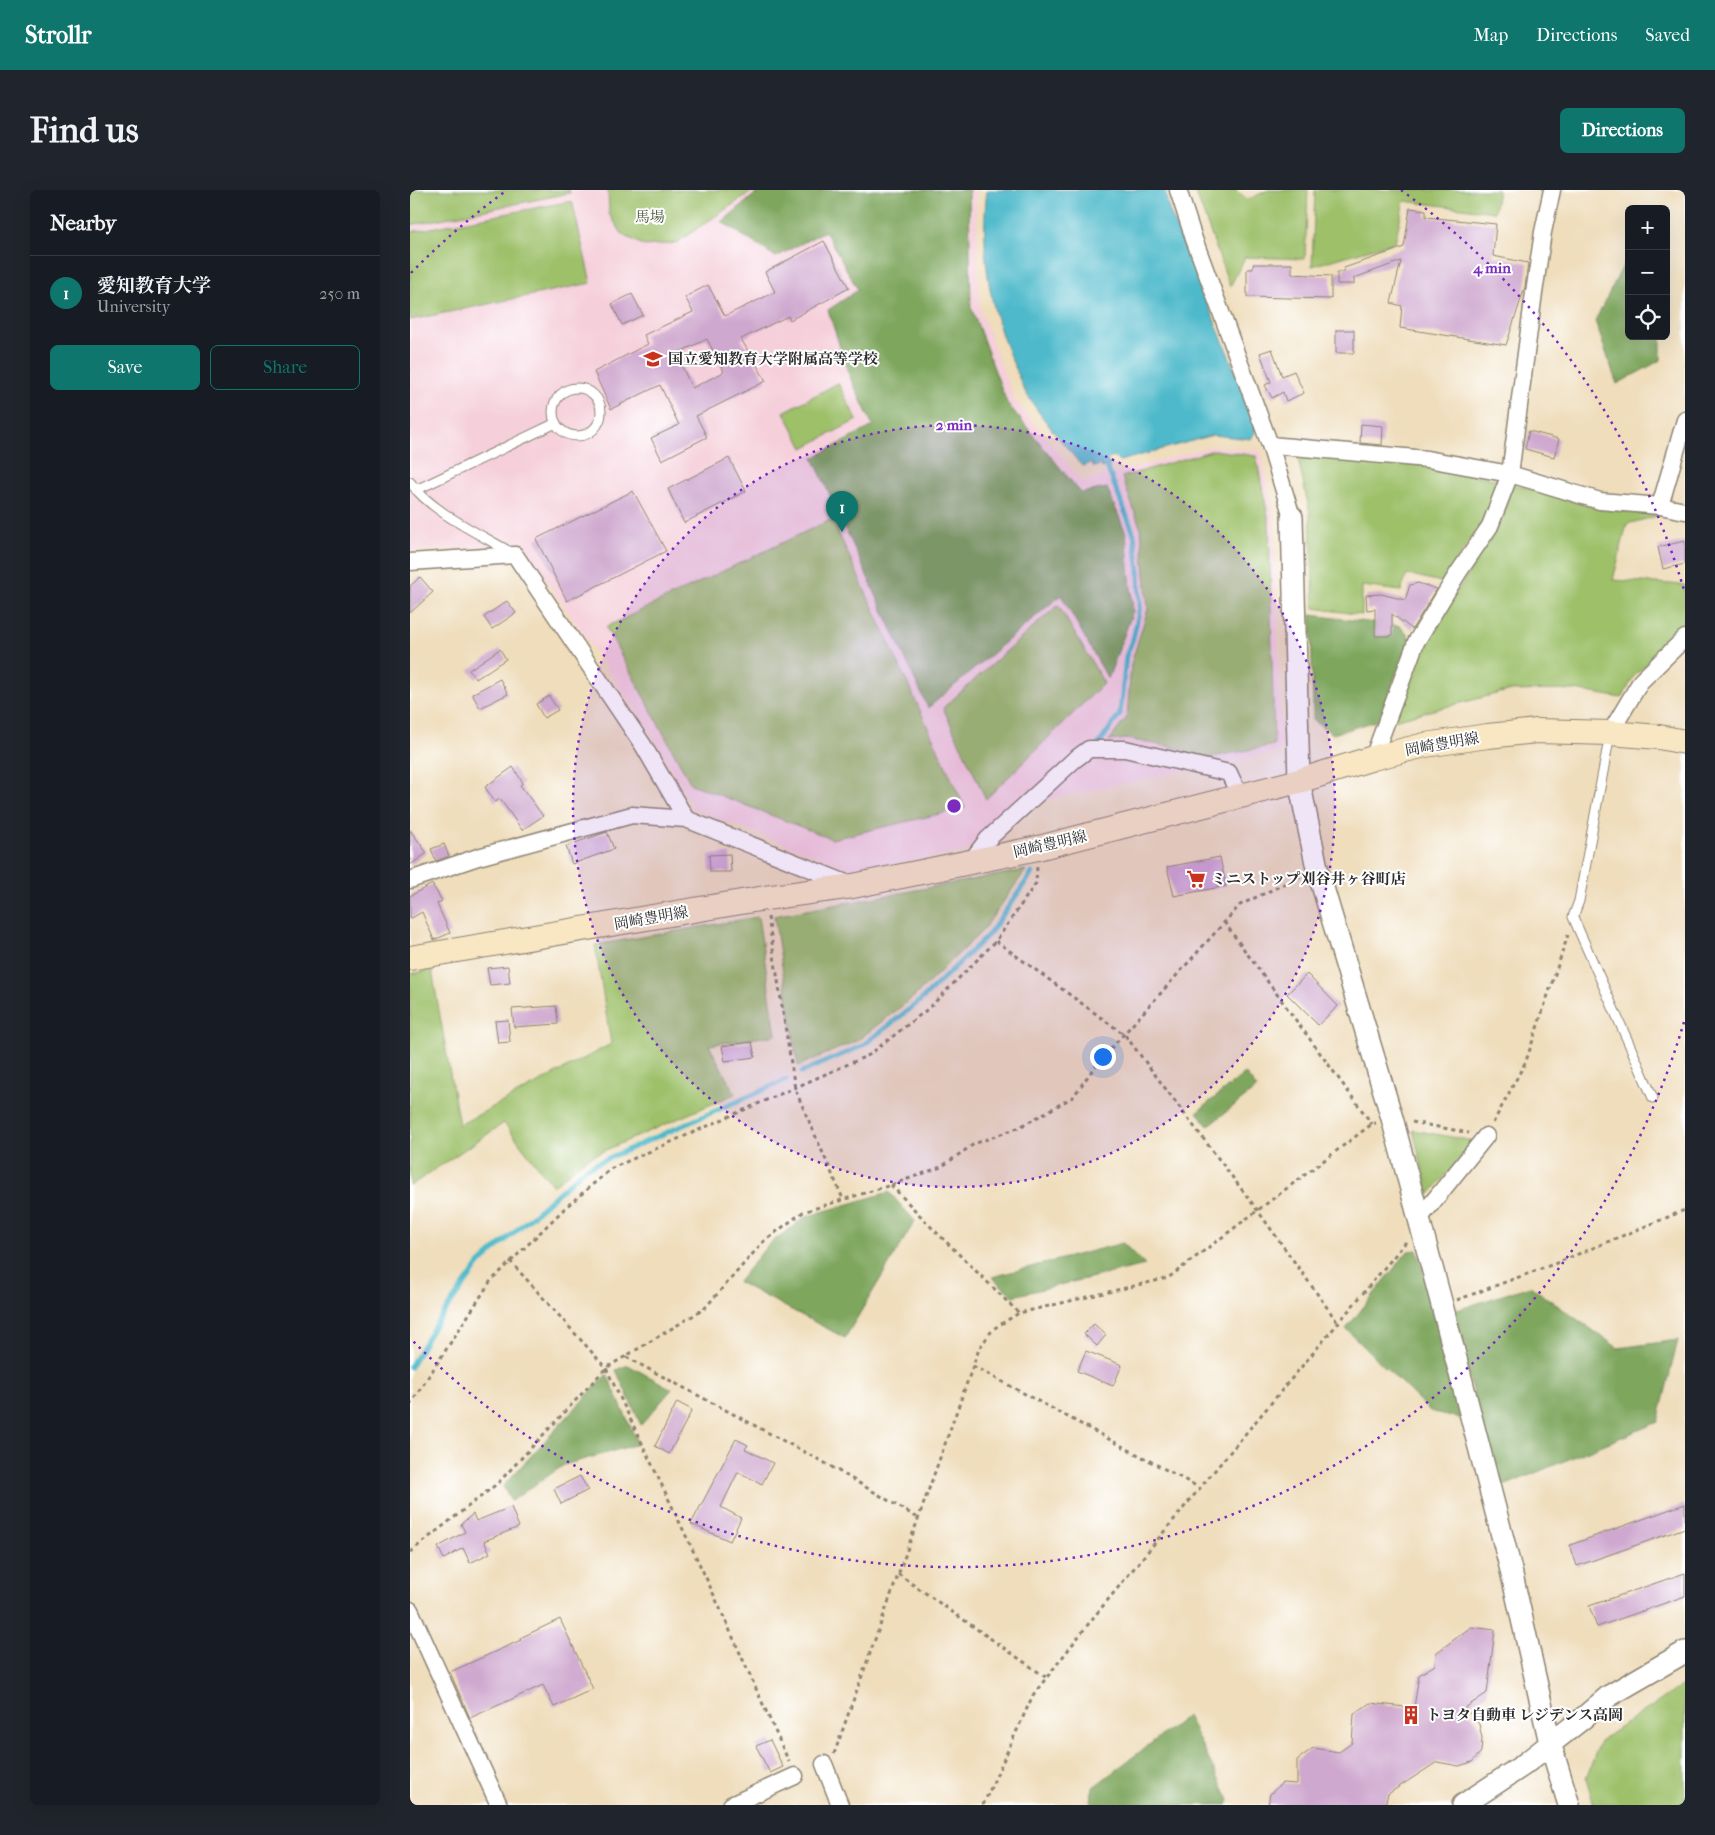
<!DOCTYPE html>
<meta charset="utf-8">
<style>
body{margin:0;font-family:"IM FELL French Canon","Noto Serif JP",serif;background:#20242c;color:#f1f3f6}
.controls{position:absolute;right:15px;top:15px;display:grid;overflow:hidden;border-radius:8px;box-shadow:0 5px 20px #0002}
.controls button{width:45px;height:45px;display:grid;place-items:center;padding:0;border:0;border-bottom:1px solid #363941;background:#171b24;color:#f1f3f6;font:25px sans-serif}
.you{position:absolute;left:692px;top:866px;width:18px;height:18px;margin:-12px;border:4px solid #fff;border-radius:50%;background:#1a73e8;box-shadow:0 0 0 8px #1a73e833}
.badge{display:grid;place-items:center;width:32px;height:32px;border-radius:50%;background:#0f766e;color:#fff;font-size:16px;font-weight:700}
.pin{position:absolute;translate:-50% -41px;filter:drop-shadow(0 1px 2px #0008)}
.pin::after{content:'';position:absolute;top:26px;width:18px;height:15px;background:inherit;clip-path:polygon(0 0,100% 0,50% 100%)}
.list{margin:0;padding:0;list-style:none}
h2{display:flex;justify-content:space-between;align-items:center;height:65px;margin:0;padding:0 20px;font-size:21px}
h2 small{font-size:16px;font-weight:400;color:#9ea1a6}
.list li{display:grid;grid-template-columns:32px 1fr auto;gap:15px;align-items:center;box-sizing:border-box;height:75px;padding:0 20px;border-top:1px solid #363941}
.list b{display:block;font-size:19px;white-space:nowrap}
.list p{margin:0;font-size:16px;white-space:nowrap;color:#9ea1a6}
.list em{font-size:16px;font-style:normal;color:#9ea1a6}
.actions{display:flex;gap:10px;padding:15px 20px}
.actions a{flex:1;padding:11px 0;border:1px solid #0f766e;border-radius:8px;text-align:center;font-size:18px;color:#0f766e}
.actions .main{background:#0f766e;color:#fff}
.icon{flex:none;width:28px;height:28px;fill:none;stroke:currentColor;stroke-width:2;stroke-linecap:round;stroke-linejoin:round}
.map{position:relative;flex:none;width:1275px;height:1615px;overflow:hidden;border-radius:8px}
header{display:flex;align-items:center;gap:30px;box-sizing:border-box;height:70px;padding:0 25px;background:#0f766e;color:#fff}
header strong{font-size:24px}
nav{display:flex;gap:28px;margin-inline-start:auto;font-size:18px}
.intro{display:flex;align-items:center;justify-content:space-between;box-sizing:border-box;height:120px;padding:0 30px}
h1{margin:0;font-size:35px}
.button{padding:12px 22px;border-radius:8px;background:#0f766e;color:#fff;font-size:18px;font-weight:700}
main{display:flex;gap:30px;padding:0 30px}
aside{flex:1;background:#171b24;border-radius:8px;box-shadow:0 5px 20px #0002}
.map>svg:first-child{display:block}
.built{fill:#f5cfda}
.green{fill:#9dc069;stroke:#64764a}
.forest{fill:#7ea65d;stroke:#546844}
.water{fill:#4eb9cb;stroke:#3c727b}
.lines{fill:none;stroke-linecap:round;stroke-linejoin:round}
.stream{stroke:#4eb9cb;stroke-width:5}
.building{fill:#cfa8cf;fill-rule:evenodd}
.service-casing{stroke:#8d8473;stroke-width:11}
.minor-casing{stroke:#8d8473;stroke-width:19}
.tertiary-casing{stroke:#8d8473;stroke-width:24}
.secondary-casing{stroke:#8d8473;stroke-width:26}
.path{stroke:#8d8473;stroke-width:3;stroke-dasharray:4 4;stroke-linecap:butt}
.service{stroke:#fff;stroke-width:9}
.minor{stroke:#fff;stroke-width:16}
.tertiary{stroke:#fff;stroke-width:21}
.secondary{stroke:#f9e7c3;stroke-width:24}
.ring{fill:none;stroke:#7b2cbf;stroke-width:2.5;stroke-dasharray:2.5 5}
.labels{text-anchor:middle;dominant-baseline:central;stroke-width:4;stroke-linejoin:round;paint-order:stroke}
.park-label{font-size:15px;fill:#535f41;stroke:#fff}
.poi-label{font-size:15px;font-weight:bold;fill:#2b2b2b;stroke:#fff;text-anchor:start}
.street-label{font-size:15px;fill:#2b2b2b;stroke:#fff}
.centre{fill:#7b2cbf;stroke:#fff;stroke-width:2.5}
.ring-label{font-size:15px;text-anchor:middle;font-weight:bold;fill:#7b2cbf;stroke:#fff;stroke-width:4;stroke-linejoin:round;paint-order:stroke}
</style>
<header>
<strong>Strollr</strong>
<nav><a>Map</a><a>Directions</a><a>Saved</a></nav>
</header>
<div class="intro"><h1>Find us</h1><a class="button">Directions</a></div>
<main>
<aside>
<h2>Nearby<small></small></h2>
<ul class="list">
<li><span class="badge">1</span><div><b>愛知教育大学</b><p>University</p></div><em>250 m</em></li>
</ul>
<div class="actions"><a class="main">Save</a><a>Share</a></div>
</aside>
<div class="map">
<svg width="1275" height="1615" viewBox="0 0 1275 1615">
<rect width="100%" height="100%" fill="#fff"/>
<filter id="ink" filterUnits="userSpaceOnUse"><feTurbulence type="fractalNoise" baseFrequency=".02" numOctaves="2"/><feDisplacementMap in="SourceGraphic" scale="10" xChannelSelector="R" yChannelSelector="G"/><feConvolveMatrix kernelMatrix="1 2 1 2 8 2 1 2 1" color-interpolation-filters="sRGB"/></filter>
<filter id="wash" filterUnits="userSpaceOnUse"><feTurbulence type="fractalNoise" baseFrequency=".0096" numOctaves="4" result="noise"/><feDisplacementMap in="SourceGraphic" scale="20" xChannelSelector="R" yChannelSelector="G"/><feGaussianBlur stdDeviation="1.12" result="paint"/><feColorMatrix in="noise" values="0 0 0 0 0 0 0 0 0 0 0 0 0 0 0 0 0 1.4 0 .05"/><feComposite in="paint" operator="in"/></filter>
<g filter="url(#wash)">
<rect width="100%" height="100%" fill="#efddbb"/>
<path class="built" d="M0 0H566L570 119 604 209 672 292 803 256 851 261 864 330 872 561 596 618 557 661 442 680 283 619 243 546 111 354 0 362Z"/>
<path class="green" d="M0 0H159L160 3 0 35Z
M344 0 266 53 235 56 213 45 199 24 198 0Z
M785 0H826L837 10 858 0H898L895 69 835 67 820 97Z
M905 0H1088L1084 22 994 11 985 52 902 76Z
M162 11 181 93 0 130V42Z
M428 193 447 230 393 258 374 222Z
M804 260 846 266 859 331 864 555 787 570 772 559 717 549 699 551 717 527 721 474 738 419 731 339 712 287Z
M887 264 1014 275 1089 290 1073 332 1031 392 997 384 991 401 952 396V425L904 418 900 323Z
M1103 294 1189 319 1251 325 1217 334 1203 390 1275 395V437L1224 486 1212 508 1165 500 1098 501 984 530 1013 453 1086 341Z
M422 329 555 618 422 649 281 594 196 437Z
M648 415 694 493 576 609 533 518Z
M616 680 573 740 506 805 448 850 388 876 364 726Z
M348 727 366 845 299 855 325 904 175 969 143 996 94 933 0 996V784L22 780 49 935 201 854 185 755Z
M1003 940 1064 951 1019 1005Z
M1275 1494V1615H1184L1176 1589 1190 1551Z"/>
<path class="forest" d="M350 0H559L561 117 597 213 671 303 697 298 716 343 723 421 698 489 651 405 518 518 403 268 463 236 439 185 418 120 448 100 415 41 366 67 312 32Z
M1219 64V146H1251V170L1207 194 1185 131Z
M901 425 990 436 1000 448 969 530 923 544 903 530Z
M835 883 847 898 798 936 787 922Z
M479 1002 505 1031 435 1148 328 1092 357 1056 395 1027Z
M713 1053 735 1075 603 1106 582 1087Z
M1007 1060 1052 1229 1020 1221 936 1139 998 1061Z
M1120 1096 1208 1158 1268 1150 1248 1232 1089 1298 1041 1122Z
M218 1175 262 1199 231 1235 206 1180Z
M197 1184 228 1254 154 1275 101 1311 93 1296Z
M777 1526 819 1610 817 1615H681L682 1598Z"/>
<path class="water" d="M577 0H755L758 17 848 237 841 249 803 245 710 271 703 266 697 269 700 276 692 278 691 275 684 277 682 273 672 276C653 253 632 229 616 203 611 195 608 184 604 175 579 121 570 60 577 0Z"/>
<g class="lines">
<path class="stream" d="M688 555 710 524 716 466 723 449 730 417 729 381 724 344 697 277
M392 882 452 856 510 811 580 743 622 683
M0 1177 25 1135 70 1073 176 978 376 890"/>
</g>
<g id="blocks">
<path class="building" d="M1000 18 1016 20V27L1086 34 1083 66 1118 73 1115 97 1096 155 990 138 992 116 981 113 991 71 944 88V94H927V82H934V78L994 57Z
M414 51 439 98 380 130 378 126 331 149 356 191 286 226 297 247 252 270 241 248 269 235 250 195 201 219 184 182 238 154 234 145 283 122 275 107 298 95 315 126 365 102 355 82ZM297 149 314 182 282 198 266 164Z
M843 74H882V84L921 86V109L837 107V79H843Z
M222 104 233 125 212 135 202 114Z
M926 140H944V163H926Z
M862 159 872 186 884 181 894 203 876 211 873 202 862 208 855 195 861 192 850 163Z
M951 234 973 236 972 255 950 253Z
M1119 241 1149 249 1144 267 1115 259Z
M319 268 336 301 274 333 258 299Z
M223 301 256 361 157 411 126 349Z
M1275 351V374L1253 379 1248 357Z
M10 387 23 402 0 423V396Z
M1008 393 1027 399 1002 439 982 424V446H965V419L957 420 956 405 971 404 995 410 1000 395Z
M97 411 106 423 82 439 74 427Z
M90 459 96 469 66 489 59 480Z
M90 489 98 504 70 518 62 504Z
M139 506 148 520 134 528 126 514Z
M103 577 113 593 110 595 133 626 112 640 90 609 85 612 75 597Z
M0 640 17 663 0 675Z
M197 642 204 659 162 674 156 656Z
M34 654 39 666 26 671 21 659Z
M320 664 321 682H300L299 665Z
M810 667 816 696 764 706 757 677Z
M22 694 32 711 27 714 40 743 24 750 12 722 0 729V706Z
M98 776 100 793 80 795 77 778Z
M897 784 928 816 908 835 877 804Z
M146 816 148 834 104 837 102 819Z
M98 830 100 852 88 853 85 831Z
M342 852 345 867 315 871 312 856Z
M684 1134 696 1145 687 1156 674 1144Z
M676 1161 712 1175 703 1196 667 1181Z
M267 1212 282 1220 259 1264 245 1256Z
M326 1249 338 1255 335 1259 363 1273 352 1294 328 1282 311 1317 331 1328 320 1351 281 1334Z
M170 1286 178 1300 151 1314 144 1299Z
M1275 1314V1338L1167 1376 1160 1355Z
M101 1317 109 1337 74 1351 80 1363 60 1373 53 1358 34 1369 28 1357 55 1342 51 1334 63 1324 66 1331Z
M1275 1383V1406L1187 1437 1179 1416Z
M150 1429 183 1499 144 1517 133 1495 60 1528 40 1482 111 1450 110 1448Z
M1061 1437 1085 1440 1077 1503 1055 1518 1069 1534 1072 1548 1071 1562 1062 1572 1049 1576 1027 1572 978 1604 975 1615H858L860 1604 872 1593 887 1594V1570L903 1558 929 1562 942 1553 944 1524 960 1513 1004 1518 1009 1485 1025 1475 1026 1463Z
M360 1550 373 1577 360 1583 346 1556Z"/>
</g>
</g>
<g filter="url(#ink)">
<use href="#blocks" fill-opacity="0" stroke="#8d8473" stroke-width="1"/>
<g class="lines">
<g class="service-casing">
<path id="service" d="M143 222a24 24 0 1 1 48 0a24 24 0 1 1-48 0Z
M0 292C21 322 70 344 102 363
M6 300 146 233
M1200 544 1169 711 1163 727 1243 908"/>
</g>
<g class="minor-casing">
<path id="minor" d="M768 0 784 49 860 255 882 327
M860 255 1017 269 1100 284 1190 311 1250 316 1275 321
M1250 316 1275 230
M0 372 105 365 233 555 276 629
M1200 543 1231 491 1275 448
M963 568 1006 452 1048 383 1080 336 1100 284 1123 110 1133 42 1142 0
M561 671 577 650 664 570 679 559H715L819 583 830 607
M0 690 68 667 222 625 276 629 441 695
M1009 1029 1076 946
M0 1420 89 1615
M414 1574 430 1615
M321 1615 385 1586"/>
</g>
<g class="tertiary-casing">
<path id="tertiary" d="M882 327 889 591 907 678 982 928 1032 1115 1100 1376 1140 1553 1159 1615
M1053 1615 1112 1576 1172 1529 1199 1506 1275 1462"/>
</g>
<g class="secondary-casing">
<path id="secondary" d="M0 768 355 708 443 696 628 658 889 591 963 568 1015 555 1078 546 1127 541 1200 543 1249 547 1275 552"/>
</g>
<path class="path" d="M358 727 385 899 433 1009
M814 732 962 934
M586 751 715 845 848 1021 928 1133
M1002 932 1059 943
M1083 933 1116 871 1158 745
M481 995 523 1039 609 1123
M100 1071 196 1178 298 1392 379 1572
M1047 1110 1144 1074 1275 1020
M216 1167 415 1273 508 1328
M563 1176 790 1298
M0 1215 80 1092 155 1018 202 978 459 865 519 818 586 751 626 693 627 677
M0 1362 88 1293 196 1178 294 1119 354 1051 393 1022 481 995 531 977 564 954 610 937 663 907 686 875 830 715 891 686
M488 1384 637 1488
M424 1564 569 1159 583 1139 609 1123 758 1088 962 934 966 933
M573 1615 623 1505 683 1428 790 1298 996 1052"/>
<use href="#service" class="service"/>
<use href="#minor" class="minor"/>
<use href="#tertiary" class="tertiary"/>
<use href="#secondary" class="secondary"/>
</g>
</g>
<circle cx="544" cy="616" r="381" fill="#7b2cbf" fill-opacity=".12"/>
<g class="ring">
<circle cx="544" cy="616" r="381"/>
<path d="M1274 832A761 761 0 0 1 1 1149M1 83A761 761 0 0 1 97 0M991 0A761 761 0 0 1 1274 400"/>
</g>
<defs>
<g id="school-bare" transform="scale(1.5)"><path d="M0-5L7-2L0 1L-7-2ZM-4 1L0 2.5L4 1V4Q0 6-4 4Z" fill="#c8321e" stroke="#fff" stroke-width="2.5" paint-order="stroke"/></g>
<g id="supermarket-bare" transform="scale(1.5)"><path d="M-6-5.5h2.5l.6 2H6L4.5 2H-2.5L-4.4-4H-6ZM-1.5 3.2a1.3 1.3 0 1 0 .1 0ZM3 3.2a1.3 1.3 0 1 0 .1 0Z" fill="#c8321e" stroke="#fff" stroke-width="2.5" paint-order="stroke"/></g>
<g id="building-bare" transform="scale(1.5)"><path d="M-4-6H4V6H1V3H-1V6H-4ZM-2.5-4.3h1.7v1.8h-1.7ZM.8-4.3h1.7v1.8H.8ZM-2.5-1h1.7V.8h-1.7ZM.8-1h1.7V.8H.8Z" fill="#c8321e" stroke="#fff" stroke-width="2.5" paint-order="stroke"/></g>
</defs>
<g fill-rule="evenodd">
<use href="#school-bare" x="243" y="169"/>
<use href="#supermarket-bare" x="786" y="689"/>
<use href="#building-bare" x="1001" y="1525"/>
</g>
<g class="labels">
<g class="park-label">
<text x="240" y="27">馬場</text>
</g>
<g class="poi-label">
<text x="258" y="169">国立愛知教育大学附属高等学校</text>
<text x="801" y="689">ミニストップ刈谷井ヶ谷町店</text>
<text x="1016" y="1525">トヨタ自動車 レジデンス高岡</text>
</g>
<g class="street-label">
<text transform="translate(1032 554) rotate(-10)">岡崎豊明線</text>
<text transform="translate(640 654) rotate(-13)">岡崎豊明線</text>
<text transform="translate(241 728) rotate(-10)">岡崎豊明線</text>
</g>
</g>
<circle cx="544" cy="616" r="8" class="centre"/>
<g class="ring-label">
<text x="1082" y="83">4 min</text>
<text x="544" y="240">2 min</text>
</g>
</svg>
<div class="controls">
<button>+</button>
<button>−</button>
<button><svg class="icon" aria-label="locate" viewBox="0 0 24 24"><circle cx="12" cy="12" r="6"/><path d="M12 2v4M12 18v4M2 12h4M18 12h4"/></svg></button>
</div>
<div class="you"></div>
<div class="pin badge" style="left:432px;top:342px">1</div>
</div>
</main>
